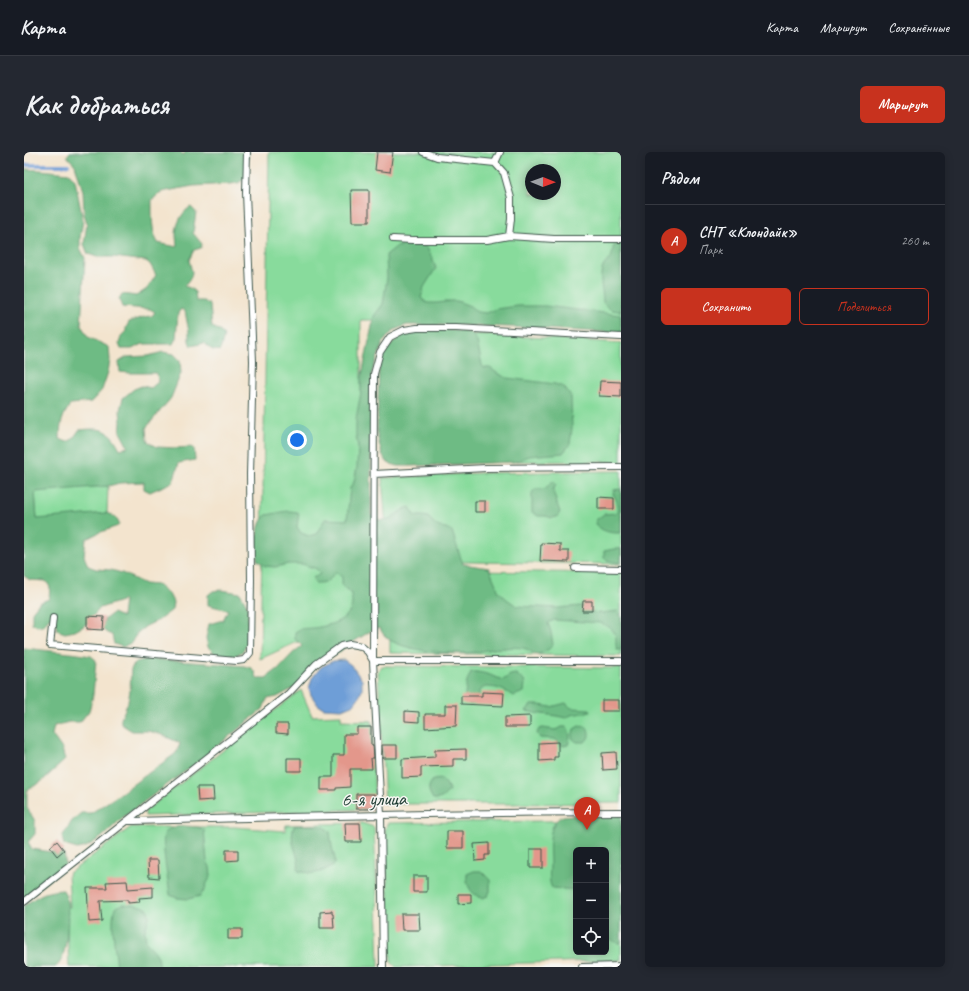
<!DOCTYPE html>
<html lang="ru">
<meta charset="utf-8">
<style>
body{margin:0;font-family:Caveat,sans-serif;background:#242831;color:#f1f3f6}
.controls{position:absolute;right:12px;bottom:12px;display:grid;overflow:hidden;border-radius:6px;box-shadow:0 2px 10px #0003}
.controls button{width:36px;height:36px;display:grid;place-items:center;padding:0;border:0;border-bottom:1px solid #363941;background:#171b24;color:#f1f3f6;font:20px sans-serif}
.compass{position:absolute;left:501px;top:12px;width:36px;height:36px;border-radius:50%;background:#171b24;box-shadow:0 2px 10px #0003;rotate:91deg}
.you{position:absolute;left:273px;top:288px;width:14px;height:14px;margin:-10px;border:3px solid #fff;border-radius:50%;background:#1a73e8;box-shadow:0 0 0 6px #1a73e833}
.badge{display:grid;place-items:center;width:26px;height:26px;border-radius:50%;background:#c8321e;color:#fff;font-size:13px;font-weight:700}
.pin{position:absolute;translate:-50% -33px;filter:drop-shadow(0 1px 2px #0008)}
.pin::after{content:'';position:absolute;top:21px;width:14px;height:12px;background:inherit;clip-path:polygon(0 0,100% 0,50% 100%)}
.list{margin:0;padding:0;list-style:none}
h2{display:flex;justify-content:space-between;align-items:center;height:52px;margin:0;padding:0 16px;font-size:17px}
h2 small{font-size:13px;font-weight:400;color:#9ea1a6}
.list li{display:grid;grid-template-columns:26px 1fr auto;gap:12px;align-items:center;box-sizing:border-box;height:72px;padding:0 16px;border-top:1px solid #363941}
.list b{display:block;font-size:15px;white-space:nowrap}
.list p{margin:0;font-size:13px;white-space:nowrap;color:#9ea1a6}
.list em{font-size:13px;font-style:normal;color:#9ea1a6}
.actions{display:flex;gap:8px;padding:12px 16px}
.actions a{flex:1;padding:9px 0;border:1px solid #c8321e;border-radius:6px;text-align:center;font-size:14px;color:#c8321e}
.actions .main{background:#c8321e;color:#fff}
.icon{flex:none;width:22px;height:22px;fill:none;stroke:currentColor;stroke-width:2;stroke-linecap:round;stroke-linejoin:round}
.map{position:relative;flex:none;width:597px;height:815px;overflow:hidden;border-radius:6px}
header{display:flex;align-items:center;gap:24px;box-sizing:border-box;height:56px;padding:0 20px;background:#171b24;border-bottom:1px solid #363941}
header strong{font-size:19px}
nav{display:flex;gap:22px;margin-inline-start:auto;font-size:14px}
.intro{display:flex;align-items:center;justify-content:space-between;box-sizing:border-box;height:96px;padding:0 24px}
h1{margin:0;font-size:28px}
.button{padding:10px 18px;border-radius:6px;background:#c8321e;color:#fff;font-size:14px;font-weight:700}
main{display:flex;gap:24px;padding:0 24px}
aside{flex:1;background:#171b24;border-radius:6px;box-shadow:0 2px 10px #0003}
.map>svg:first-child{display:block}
.green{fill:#88db9c;stroke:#548c68;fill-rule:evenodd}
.forest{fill:#6ebb84;stroke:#467c5c}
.water{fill:#6e9ed7;stroke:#466e86}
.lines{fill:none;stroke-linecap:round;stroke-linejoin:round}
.stream{stroke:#6e9ed7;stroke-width:4}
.building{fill:#e3978b}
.service-casing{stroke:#3f564b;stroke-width:8}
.service{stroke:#fff;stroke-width:6}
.labels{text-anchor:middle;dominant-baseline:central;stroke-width:3;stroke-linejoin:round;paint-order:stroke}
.street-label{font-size:20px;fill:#1f3d34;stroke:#f6f6f2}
</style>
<header>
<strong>Карта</strong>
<nav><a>Карта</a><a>Маршрут</a><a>Сохранённые</a></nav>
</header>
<div class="intro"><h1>Как добраться</h1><a class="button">Маршрут</a></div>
<main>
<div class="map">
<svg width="597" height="815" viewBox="0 0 597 815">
<rect width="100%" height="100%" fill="#f6f6f2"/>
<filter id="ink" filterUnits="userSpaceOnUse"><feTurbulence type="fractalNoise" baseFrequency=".025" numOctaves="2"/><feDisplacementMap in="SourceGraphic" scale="8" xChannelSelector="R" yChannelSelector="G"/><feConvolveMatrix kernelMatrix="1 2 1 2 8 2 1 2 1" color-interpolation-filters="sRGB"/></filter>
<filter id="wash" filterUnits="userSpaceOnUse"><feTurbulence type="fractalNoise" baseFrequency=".012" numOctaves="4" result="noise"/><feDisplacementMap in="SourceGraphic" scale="16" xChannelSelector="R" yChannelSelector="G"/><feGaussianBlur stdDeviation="0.9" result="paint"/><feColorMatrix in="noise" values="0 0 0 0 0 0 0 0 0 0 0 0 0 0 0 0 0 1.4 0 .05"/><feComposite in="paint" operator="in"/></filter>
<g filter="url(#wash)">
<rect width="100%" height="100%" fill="#f3e4ce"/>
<path class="green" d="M245 0H597V174L477 168H337V461L236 507ZM507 18H531V42H507Z
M457 182 597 191V310L367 308 393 184Z
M597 319V412L365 409 358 326 459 321Z
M84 334 83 361 13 368 11 339Z
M365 418 597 421V504L366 501Z
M358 514 597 516V651L486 652H361L354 519Z
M277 538 288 564 317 563V568L348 569 351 657 121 664V659Z
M597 668V808L381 815H372L367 810 361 677 364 671ZM552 698H582V800H552Z
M338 671 350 675 353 745 355 815H45L42 756 46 755 44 722 107 675H211L261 679 262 673Z"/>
<path class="forest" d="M46 0H156L160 3 161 0H225L221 27 214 31 206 32 169 34 137 40 128 48C128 63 127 78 134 91L153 95C153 91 152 87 152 82 152 73 158 59 167 55L172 60 169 81 178 92 177 96 170 98 165 108 168 120 167 125 160 134 166 136 171 140 172 149H180L186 153 188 175 194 178 200 183 198 192 196 198C189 200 185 196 180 191L167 194 165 189V180L161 159 157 157 154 161 152 186 149 192H119L108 197H97L95 192 97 184 102 179V176L105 170 120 165 128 164 131 160 126 157 98 155 95 147 98 142 112 144 123 137 132 123 126 112 122 109 90 105H73L64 102 60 92 63 71 60 62 59 39 51 13 43 4Z
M0 17 16 18 45 21 51 28 59 69 56 85V96L61 106 57 173 64 185 85 195 86 208 84 220 78 238 67 250 47 252C38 264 36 272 36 287L43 290 49 287 55 278C77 276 85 275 96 297L104 295 96 280 97 270 96 258 99 246 110 237 118 234 127 236 134 230 133 221H106L96 220 95 210 103 205 124 204 139 200 150 202 156 208 157 221 147 246 122 276 123 289 133 295 153 296 166 295 170 296 171 308 155 311 149 330 126 340 120 337V330L96 331 84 334 11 340 13 367 83 361 91 365 95 371 94 374 74 381 62 387 60 404 64 414 72 417 87 418 98 421 121 432 134 433 145 442 149 450 148 458 135 468 122 474 113 481 108 490 99 495 90 492 88 483 83 481 77 476 81 467 89 461 98 465 100 448 76 456 60 474 51 479 41 481 33 478 32 470 29 465 25 466 20 473 13 474 8 471V460L15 451 25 447 26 435 22 429 6 428 0 424Z
M596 91H597V159C588 159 584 157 579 150 579 139 575 129 578 118 579 112 586 108 588 103 590 95 587 94 596 91Z
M385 92 402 94 407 104 412 116 400 135 397 146 403 151H414L426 149H433L446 154 453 160 463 161 472 157 494 154H521L597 163V181L487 175 423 173H383L370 178 360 189 348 220 347 252V363L356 369 367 366 380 357 386 355 391 364H398L404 365 411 372 415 375 422 376 428 379 435 401 439 412 465 416 475 440 484 448 493 454 534 456 557 454 567 460 577 461 594 459 597 465V498H593L592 493V483L587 476 577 471 530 468 524 471 527 480 529 493C523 499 516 505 507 500 506 499 504 497 502 497 499 495 485 495 481 496 468 496 456 500 444 501 424 502 375 499 361 484 359 482 357 479 356 476L350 477 326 492 310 504 295 509 285 515 281 526 276 533 253 545 243 547 239 557 171 612 98 666 78 685 62 695 53 697 40 693 38 685 48 669 57 661H67L90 646 151 602 154 598 156 591 136 582 124 579H108L97 572V567L104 550 106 539 107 517 112 510 124 507 195 512 220 514 227 516 230 519 233 526H242L254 517 270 500 278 494 271 487V480C278 475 281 477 289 476 300 475 320 470 326 459 329 453 328 446 327 440L318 434V425L311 420C305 430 302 431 291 431L289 426 296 422 293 417 278 412H265L251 415 241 414 233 408C233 396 231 369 243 363 246 362 250 362 253 361 261 359 267 358 275 361L273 375 277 381 285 384 292 382 301 367 323 368 326 336 330 330 333 315 334 295 332 284V267L337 240V228L350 164 359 152 363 126 362 103 372 95Z
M407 177 437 179 448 181 453 189 458 213 460 216H466L473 221 483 226 531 232 540 235 547 245 548 276 546 292 539 301 505 304 491 310 386 314H374L364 311 358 303 353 283 355 213 361 199 374 186 386 180Z
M527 330H530L532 333 529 338 533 352 536 360 533 365 528 366 522 364H514L508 360V341L511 337H517L522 336Z
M596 337 597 338V381C586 381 579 380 571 372L572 368 580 362 594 361C595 353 593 348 589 342L590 338Z
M590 397H597V411L585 409 580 406V399Z
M197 438 216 441 224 455V490L219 499 211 504H200L191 502 184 495 182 486 185 472 199 468 204 458 184 453V443L189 439Z
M0 496 54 502 67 504 72 508 69 543 65 559 56 570H45L30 574 28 583 38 597 41 608 17 630 3 638V656L11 669V682L4 690 8 697 40 702 41 707V715L6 743 0 746Z
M447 520C458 519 468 524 479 528L486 523 492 522 501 530 500 540 489 544C479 537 473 535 461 535L455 539V550L447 553 440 550 443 529Z
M542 551 547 556 566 557V560L547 563 542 566C529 562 515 563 502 559L507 553H515L527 555Z
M555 574 563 575C566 582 566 585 561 590H553L548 586 550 577Z
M538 575H543C547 581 546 587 544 593L539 594 531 587 516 586 513 581 515 577 519 576 531 578Z
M418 627 423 633 425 638C420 645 417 648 409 647 404 639 403 635 409 628Z
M563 663H597V791C592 792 587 787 582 786V698H552V738L528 736C524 728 526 721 526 712 526 699 522 670 539 664 544 663 557 663 563 663Z
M282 673 295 674 301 675 306 680 308 695 311 707V712C295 722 292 723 274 719 274 716 275 712 274 709 272 695 265 690 270 674Z
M161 674 174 675 180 678 183 709 186 715 187 724 182 733 181 738 176 744 164 747 153 746 146 743C145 731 136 689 141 681 146 674 154 675 161 674Z
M450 719H457L466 728V739L464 744 458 746C447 742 442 734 443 722Z
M39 738C41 742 43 746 43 750 45 762 44 810 31 815 27 815 6 815 0 815V754C14 743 21 739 39 738Z
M98 752C107 753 116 752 124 757L125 765 121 779 122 790C130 799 136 802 135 815H93C92 803 85 764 92 756 94 754 96 753 98 752Z"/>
<path class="water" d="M320 508 327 513 338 528V538L335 545 330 552 318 557 300 556 294 553 287 543 285 536 288 526 297 515 309 509Z"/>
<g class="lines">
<path class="stream" d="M0 13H44"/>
</g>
<g id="blocks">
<path class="building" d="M353 0H369L366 20 351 18Z
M327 38H345V70H328Z
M576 229 597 230V245L575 244Z
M574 345 590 346V357H574Z
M451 349H461V360H451Z
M517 391 536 392V399H545V410L516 409Z
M559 449H568V459H558Z
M63 464 80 465 79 478 63 477Z
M458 540 480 541 479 554 437 552V544H458Z
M578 548H595V559H578Z
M421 553H433L432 574 401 576V562H421Z
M381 559 395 560V570L381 569Z
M506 564V575H481V565Z
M252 572H264V582L252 581Z
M333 575H347V593H349L350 606H347L348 617H326V635L312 636V638H297V625H309V603H320V582H333Z
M534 590V605H530V608L515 609V591Z
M358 593H373V606H359Z
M442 597V607H429V614L397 615V625L378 626V607L411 605V598Z
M592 600 593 617 579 618 578 601Z
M263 606H277V619H263Z
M173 635H189L190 648 174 649Z
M332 642H350L351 657H332Z
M321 671H336L337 690H322Z
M423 679H439V696H423Z
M33 689 40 698 33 704 26 695Z
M465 691V703H461V708L451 709 450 692Z
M506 697H519V716H506Z
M202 698H214V708L202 709Z
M124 708H134L135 726 125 725Z
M389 724H403V740H389Z
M103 729 104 737 129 735V745L115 746 116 750 104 751V748L76 749 78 769 65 770 63 736H83L82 730Z
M434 742H447V751L434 752Z
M308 759V762H309L310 776H296V760Z
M377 762H395L396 778H378Z
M204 777H218V787H204Z"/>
</g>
</g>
<g filter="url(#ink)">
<use href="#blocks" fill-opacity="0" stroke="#3f564b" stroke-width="1"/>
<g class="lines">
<g class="service-casing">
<path id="service" d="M399 0 413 5 471 11 480 21 487 46V67L485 84
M471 11 476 0
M369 87 388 88H463L485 84 530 87H597
M350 322 462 316 597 315
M551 416 597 417
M29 466 26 493 213 509 220 508 226 501 227 428 226 322 229 209 222 41 223 0
M349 509 350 222 356 200 366 185 380 178 393 176H432L597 185
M103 669C268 665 432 660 597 660
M0 750 264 542 292 512 317 494 326 492 337 494 344 500 348 507
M359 815 357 663 349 509H597
M558 815 597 814"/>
</g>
<use href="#service" class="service"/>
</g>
</g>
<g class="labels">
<g class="street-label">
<text transform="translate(350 647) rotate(-1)">6-я улица</text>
</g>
</g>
</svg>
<div class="controls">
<button>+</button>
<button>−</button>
<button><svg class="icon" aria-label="locate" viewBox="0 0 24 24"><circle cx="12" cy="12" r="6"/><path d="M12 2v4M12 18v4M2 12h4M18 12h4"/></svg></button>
</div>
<svg class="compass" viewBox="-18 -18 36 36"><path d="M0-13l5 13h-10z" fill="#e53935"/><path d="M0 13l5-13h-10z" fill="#9ea1a6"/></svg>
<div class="you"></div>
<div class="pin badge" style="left:563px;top:678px">A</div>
</div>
<aside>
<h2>Рядом<small></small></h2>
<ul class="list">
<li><span class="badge">A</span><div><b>СНТ «Клондайк»</b><p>Парк</p></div><em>260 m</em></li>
</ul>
<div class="actions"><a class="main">Сохранить</a><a>Поделиться</a></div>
</aside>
</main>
